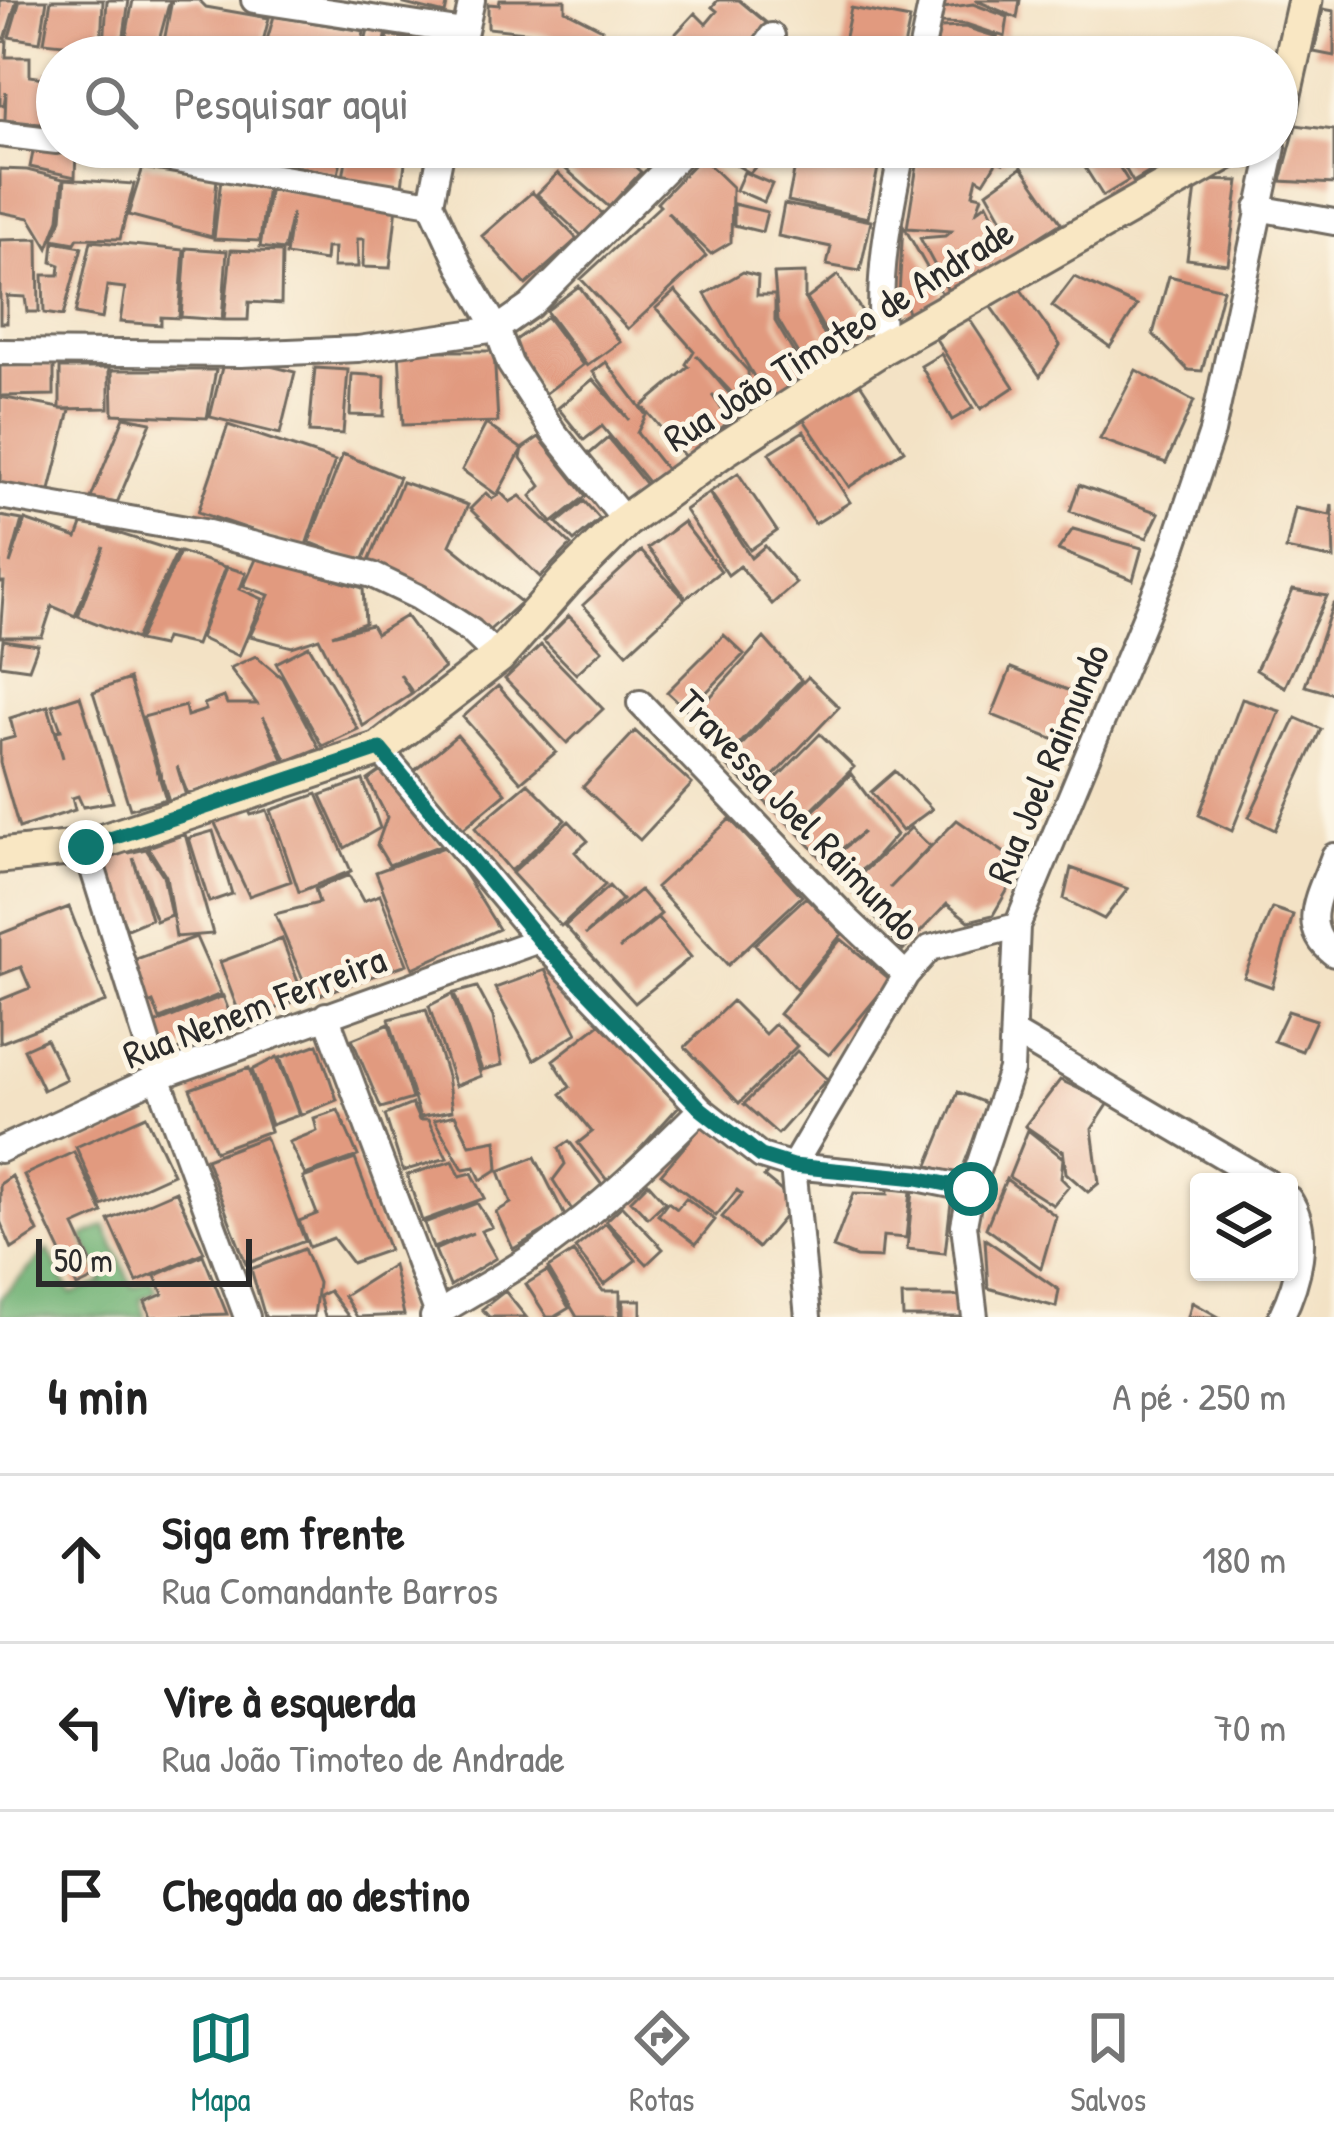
<!DOCTYPE html>
<html lang="pt">
<meta charset="utf-8">
<style>
body{margin:0;font-family:"Patrick Hand",sans-serif;background:#f6f6f6;color:#222}
.controls{position:absolute;right:36px;bottom:36px;display:grid;overflow:hidden;border-radius:12px;box-shadow:0 3px 9px #0004}
.controls button{width:108px;height:108px;display:grid;place-items:center;padding:0;border:0;border-bottom:3px solid #e0e0e0;background:#fff;color:#222;font:60px sans-serif}
.scale{position:absolute;left:36px;bottom:30px;width:216px;box-sizing:border-box;padding-left:12px;border:6px solid #2b2b2b;border-top:0;font-size:33px;line-height:42px;white-space:nowrap;color:#2b2b2b;-webkit-text-stroke:9px #fcf5e5;paint-order:stroke}
.stop{position:absolute;width:36px;height:36px;margin:-27px;border:9px solid #0f766e;border-radius:50%;background:#fff}
.stop.end{background:#0f766e;border-color:#fff;box-shadow:0 3px 12px #0008}
.list{margin:0;padding:0;list-style:none}
h2{display:flex;justify-content:space-between;align-items:center;height:156px;margin:0;padding:0 48px;font-size:51px}
h2 small{font-size:39px;font-weight:400;color:#767676}
.list li{display:grid;grid-template-columns:78px 1fr auto;gap:36px;align-items:center;box-sizing:border-box;height:168px;padding:0 48px;border-top:3px solid #e0e0e0}
.list b{display:block;font-size:45px;white-space:nowrap}
.list p{margin:0;font-size:39px;white-space:nowrap;color:#767676}
.list em{font-size:39px;font-style:normal;color:#767676}
.icon{flex:none;width:66px;height:66px;fill:none;stroke:currentColor;stroke-width:2;stroke-linecap:round;stroke-linejoin:round}
.map{position:relative;flex:none;width:1334px;height:1317px;overflow:hidden}
.search{position:absolute;background:#fff;box-shadow:0 3px 9px #0004;left:36px;right:36px;top:36px;height:132px;display:flex;align-items:center;gap:30px;box-sizing:border-box;padding:0 42px;border-radius:66px;color:#767676;font-size:45px}
.sheet{height:660px;background:#fff}
nav{display:flex;justify-content:space-around;align-items:center;box-sizing:border-box;height:168px;border-top:3px solid #e0e0e0;background:#fff;font-size:33px;color:#767676}
nav a{display:grid;justify-items:center;gap:6px}
nav .on{color:#0f766e}
.map>svg:first-child{display:block}
.forest{fill:#71b276;stroke:#4e6e50;stroke-width:3}
.building{fill:#e19a7f}
.lines{fill:none;stroke-linecap:round;stroke-linejoin:round}
.street-casing{stroke:#716b61;stroke-width:30}
.secondary-casing{stroke:#716b61;stroke-width:39}
.street{stroke:#fff;stroke-width:24}
.secondary{stroke:#f9e7c3;stroke-width:33}
.route{stroke:#0f766e;stroke-width:15}
.labels{text-anchor:middle;dominant-baseline:central;stroke-width:10;stroke-linejoin:round;paint-order:stroke}
.street-label{font-size:39px;fill:#2b2b2b;stroke:#fcf5e5}
</style>
<div class="map">
<svg width="1334" height="1317" viewBox="0 0 1334 1317">
<rect width="100%" height="100%" fill="#fcf5e5"/>
<filter id="ink" filterUnits="userSpaceOnUse"><feTurbulence type="fractalNoise" baseFrequency=".00833" numOctaves="2"/><feDisplacementMap in="SourceGraphic" scale="24" xChannelSelector="R" yChannelSelector="G"/><feConvolveMatrix kernelMatrix="1 2 1 2 8 2 1 2 1" color-interpolation-filters="sRGB"/></filter>
<filter id="wash" filterUnits="userSpaceOnUse"><feTurbulence type="fractalNoise" baseFrequency=".004" numOctaves="4" result="noise"/><feDisplacementMap in="SourceGraphic" scale="48" xChannelSelector="R" yChannelSelector="G"/><feGaussianBlur stdDeviation="2.7" result="paint"/><feColorMatrix in="noise" values="0 0 0 0 0 0 0 0 0 0 0 0 0 0 0 0 0 1.4 0 .05"/><feComposite in="paint" operator="in"/></filter>
<g filter="url(#wash)">
<rect width="100%" height="100%" fill="#f3e2c5"/>
<path class="forest" d="M105 1226 133 1287 151 1280 157 1291 140 1299 146 1317H0V1298L48 1250 71 1294 103 1282 83 1237Z"/>
<g id="blocks">
<path class="building" d="M0 0H17L5 39 0 37Z
M20 0H47L40 42 9 37Z
M51 0H103L101 48 44 42Z
M107 0H129L122 49 104 47Z
M133 0H170L157 48H124Z
M172 0H199L206 7 269 18 259 57H234L227 52 226 39 225 57H161Z
M405 0H448L445 14 404 4Z
M500 0H565V10L602 29 597 52 545 34 488 28V4L499 5Z
M718 0H739L769 25 741 57H654L695 13 706 24 717 11 712 7Z
M975 0H1020L1017 18Z
M973 4 1008 17 1005 37 966 24 941 23 943 8Z
M851 8 910 19 902 57 842 51Z
M1323 9 1334 11V56L1314 52Z
M274 16 364 31 360 57H262Z
M368 27 387 31 382 57H363Z
M965 27 997 37 996 57H934L940 28Z
M388 35 437 45 434 57H384Z
M7 41 6 57H30V76L44 78V73L57 74V126L5 120 6 92 4 105H0V42Z
M1296 125 1334 130V184L1281 181Z
M35 143 76 152 75 177 30 167Z
M241 147H297L292 162 240 156Z
M300 147H344L338 174 294 166Z
M348 147H407L402 186 343 178Z
M500 147H547L546 159 500 149Z
M575 147H613L641 172 609 207 560 164Z
M706 147H772L750 173Z
M799 147H835L880 158 868 218 788 201Z
M848 147H889L888 155Z
M920 147H958L972 152 963 147H1008L1003 163 997 161 984 182 977 178 973 194 982 196 977 211 987 203 999 228 1005 224 987 192 1022 167 1061 223 950 294 920 238 945 236 951 231 907 228Z
M1072 147H1107L1128 181 1103 196Z
M1113 147H1165L1172 159 1133 182Z
M701 157 732 187 731 242 711 254 667 212 706 256 628 329 581 279 660 206 657 203Z
M144 164 217 178 212 237 128 215Z
M0 169 27 170 63 179 59 219 48 248 30 218 0 212Z
M744 172 772 184 764 202 736 190Z
M558 173 603 214 582 236 537 194Z
M65 179 134 184 120 239 78 238 75 243 53 239 62 219Z
M221 179 267 185 260 241 214 239Z
M1197 180 1239 181 1228 264 1187 259Z
M270 186 397 206 390 268 363 267 364 239H357L358 267H333L334 248H326L325 261 286 255 292 213 284 250 260 247Z
M532 192 577 239 526 285 482 236Z
M734 204 767 212 762 232 734 225Z
M784 204 871 221 860 271 827 265 831 247 778 236Z
M903 225 942 294 911 317 899 294Z
M38 239 39 312H27L25 297 7 296V323H0V240Z
M91 241 184 250 179 318 161 317V325L120 322 125 288 107 286 102 319 75 314Z
M54 242 82 247 63 316 44 313 43 275H59L60 265 52 262Z
M186 248 227 251 222 320 181 317Z
M231 250 282 252 281 304 249 302 248 320H224Z
M743 272 758 276 757 295H775V321L808 377 768 400 705 294Z
M805 273V299L837 358 810 374 778 320 774 274Z
M838 275 877 334 840 358 807 299Z
M1169 276 1223 289 1202 371 1188 370 1153 334Z
M1074 277 1137 306 1110 347 1052 306Z
M579 286 620 342 587 366 546 311Z
M1019 287 1060 345 1040 376 991 307Z
M675 291 748 371 750 412 696 355 747 414 735 420 712 395 731 420 686 458 642 406 689 367 686 364 694 351 656 308Z
M547 317 583 365 545 394 509 345Z
M968 317 1014 387 981 409 936 339Z
M399 351H494L498 422 403 425Z
M941 354 973 408 952 420 921 366Z
M225 355 295 372 280 434 210 417Z
M606 362 646 415 637 433 669 473 652 487 602 426 584 440 558 408 593 379 629 420 593 372Z
M54 365V395L0 396V366Z
M60 368H109V408L60 409 70 410 49 494 0 485V397L60 408Z
M315 368 348 370 343 434 309 432Z
M112 370H216L207 418 113 414Z
M1136 370 1194 401 1166 463 1100 439Z
M352 374 385 376 384 416 350 415Z
M858 380 904 450 849 487 802 417Z
M124 417 151 422 117 503 91 498Z
M486 424 522 449 497 495 462 470Z
M228 425 335 461 305 548 198 512Z
M804 431 850 502 815 524 769 453Z
M539 437 586 496 552 523 531 496 541 486 521 458 523 448Z
M608 438 648 487 627 504 587 456Z
M343 454 399 477 362 563 309 542Z
M738 473 777 531 750 550 710 492Z
M402 482 468 505 450 545 521 602 484 635 368 563Z
M1079 485 1159 513 1147 538 1070 511Z
M486 493 492 499 501 493 510 502 520 496 571 545 540 577 470 509Z
M709 493 751 558 765 546 796 583 772 604 740 566 728 575 685 510Z
M584 501 600 519 574 541 557 523Z
M1332 504 1334 559 1286 549 1295 508 1330 515Z
M0 516 22 520 10 564 25 520 77 538 83 522 177 552 136 639 78 616 104 546 75 616 52 606 42 637H0L4 582H0Z
M683 522 721 571 686 598 648 548Z
M1073 529 1142 548 1133 580 1058 550Z
M641 551 685 599 627 653 583 605Z
M180 552 225 567 196 645 165 638 162 646 138 641Z
M257 557 363 588 365 623 332 635 371 625 376 634 406 616 444 668 413 693 400 674 412 694 363 726 319 638 292 647 250 636 269 595 244 586Z
M227 567 246 573 240 589 263 599 239 656 200 638Z
M1293 590 1327 596 1285 687 1256 670Z
M1333 604H1334V694L1305 686Z
M569 616 602 650 576 674 544 641Z
M724 635 744 654 688 711 667 692Z
M764 638 801 680 726 758 692 717Z
M3 640 38 645 29 669 0 665Z
M541 645 603 709 567 743 505 679Z
M309 646 358 729 322 746 276 663Z
M256 656 282 678 319 748 287 761 263 716 283 759 188 795 177 766 186 796 169 801 143 717 185 706 187 716 206 710 204 704 224 697 227 704H257L230 668Z
M1011 668 1089 698 1070 746 992 715Z
M808 677 839 707 756 794 724 763Z
M129 679 166 799 130 809 93 692Z
M498 686 556 752 521 782 463 717Z
M80 696 113 802 83 807 78 796 72 798 75 810 19 828 0 763V741L15 737 10 718 48 706 63 758 56 731 61 730 52 705Z
M1242 699 1280 711 1232 831 1199 815Z
M1296 718 1321 729 1275 830 1249 817Z
M635 731 692 784 640 840 583 787Z
M820 734 854 767 793 828 759 796Z
M457 735 506 793 463 829 414 771Z
M381 771 441 845 389 865 377 845 387 817 368 780Z
M895 771 932 809 902 831 871 792Z
M851 774 896 835 872 862 845 882 827 863 863 832 825 862 795 829Z
M363 780 380 828 345 848 321 795Z
M528 783 565 820 511 871 475 828Z
M317 794 351 871 299 892 271 810Z
M246 805 251 815 267 810 291 881 249 896 212 817Z
M730 819 802 896 728 965 656 887Z
M957 820 1022 865 993 915 969 921 947 904 903 950 848 886 911 828 930 846 890 888Z
M569 821 588 841 575 852 605 885 561 926 512 873Z
M213 831 232 894 209 902 189 838Z
M185 834 213 934 176 937 166 876 148 847Z
M447 846 499 929 413 968 376 872Z
M128 849 129 853 146 849 163 875 171 915 156 921 133 858 151 919 127 929 99 862Z
M1071 868 1128 889 1104 919 1064 899Z
M349 875 363 901 380 895 407 964 311 998 275 914 319 903 315 889Z
M609 886 622 900 585 935 640 890 661 914 619 949 658 918 691 957 635 1003 565 926Z
M806 897 842 934 796 989 755 944Z
M69 907 106 1002 0 1043V1000L30 988 21 967 0 975V934Z
M1272 908 1293 915 1272 987 1244 977Z
M196 937 221 994 160 1019 153 1002 146 1005 128 962Z
M282 939 304 998 242 1021 220 962Z
M841 939 891 980 829 1055 779 1014Z
M545 970 577 1033 534 1060 495 988Z
M477 987 493 1017 502 1065 482 1070 454 993Z
M452 994 481 1076 455 1086 429 1006Z
M223 996 235 1027 166 1055 154 1024Z
M732 1001 765 1034 775 1024 797 1046 739 1103 685 1047Z
M426 1009 447 1076 452 1111 420 1117 389 1019Z
M1288 1011 1316 1020 1302 1051 1274 1041Z
M601 1023 679 1106 609 1183 578 1143 592 1132 561 1094 570 1087 553 1060Z
M389 1024 412 1099 381 1108 352 1039Z
M46 1039 66 1079 43 1090 24 1049Z
M318 1044 337 1100 301 1115 280 1058Z
M797 1051 827 1079 778 1134 744 1104Z
M277 1057 299 1115 271 1125 252 1070Z
M249 1068 270 1131 215 1151 190 1089Z
M1060 1080 1109 1103 1092 1129 1099 1183 1088 1192 1066 1173 1063 1149V1152L1025 1126Z
M958 1092 988 1104 959 1177 928 1165Z
M412 1104 419 1120H428L447 1158 403 1171 385 1115Z
M338 1110 358 1156 305 1175 289 1142 317 1131 314 1118Z
M455 1115 470 1145 496 1140 498 1169 481 1180 475 1167 463 1169 434 1120Z
M146 1116 173 1174 102 1206 76 1147Z
M707 1120 768 1172 764 1177 796 1203 758 1248 722 1217 742 1194 737 1190 716 1216 661 1174Z
M1028 1130 1063 1158 1061 1178 1069 1186 1053 1205 1009 1177Z
M265 1137 305 1241 246 1264 206 1159Z
M569 1141 602 1185 572 1210 553 1180 565 1164 559 1148Z
M74 1152 103 1213 74 1226 98 1277 77 1287 24 1175Z
M535 1157 566 1218 513 1249 496 1212 511 1203 499 1171Z
M355 1159 389 1250 352 1263 333 1238 309 1247 299 1221 317 1214 303 1178Z
M453 1161 460 1176 472 1173 485 1198 422 1221 407 1175Z
M12 1176 38 1232 12 1249 0 1221V1184Z
M1006 1179 1056 1216 1041 1268 986 1228Z
M648 1183 665 1202 648 1218 631 1200Z
M888 1188 911 1191 906 1238 883 1236 881 1258 856 1257 833 1248 854 1193 888 1194Z
M913 1190 952 1194 945 1253 907 1249Z
M176 1191 204 1252 137 1282 109 1220Z
M686 1198 715 1220 696 1244 658 1215 668 1202 677 1209Z
M477 1203 492 1227 481 1231 496 1258 450 1286 435 1250 473 1233 433 1248 424 1223Z
M622 1206 663 1249 647 1264 606 1221Z
M606 1223 636 1260 604 1285 575 1248Z
M985 1239 1059 1290 1056 1307 988 1288Z
M304 1249 318 1283 314 1317H265L251 1269Z
M573 1252 603 1291H620V1317H577L548 1268Z
M203 1255 227 1314 151 1317 145 1302 163 1294 155 1276Z
M393 1265 404 1315 357 1317 344 1296Z
M547 1271 569 1308 554 1317H547L526 1284Z
M329 1291 349 1317H325L319 1296Z
M505 1291 526 1317H489L482 1309Z
M902 1296H961L963 1317H903Z
M623 1300H641V1317H623Z
M1192 1302 1219 1317H1188Z"/>
</g>
</g>
<g filter="url(#ink)">
<use href="#blocks" fill-opacity="0" stroke="#716b61" stroke-width="3"/>
<g class="lines">
<g class="street-casing">
<path id="street" d="M254 0 464 32
M459 57 472 0
M758 57 772 36
M920 57 932 0
M0 134 57 141
M99 147 431 203
M442 147 431 203 460 266 497 329 510 364 553 431 625 521
M1258 208 1334 222
M883 347C876 277 889 215 903 147
M0 352 241 354 358 349 497 329 530 306 688 147
M0 496 209 533 372 575 418 597 471 631 498 657
M640 703 845 917 906 975
M379 749 539 940 701 1109 761 1156 793 1166 917 1178 971 1189
M86 847 158 1077 247 1317
M1334 856C1321 893 1297 926 1334 954
M326 1015 438 1314
M1014 1033 1267 1182
M0 1150 158 1077 539 940
M433 1317C470 1293 510 1273 546 1247 602 1206 652 1158 701 1109
M808 1317 793 1166 906 975 930 948 1017 926
M975 1317 964 1225 971 1189 1011 1070 1017 926 1170 557 1212 432 1273 147
M1281 1317C1298 1282 1312 1234 1289 1199"/>
</g>
<g class="secondary-casing">
<path id="secondary" d="M1277 125 1305 0
M0 856 86 847 379 749 498 657 567 579 625 521 726 448 883 347 1236 147"/>
</g>
<use href="#street" class="street"/>
<use href="#secondary" class="secondary"/>
</g>
</g>
<g class="lines" filter="url(#ink)">
<path class="route" d="M86 847 380 749 539 940 701 1109 761 1156 793 1166 917 1178 971 1189"/>
</g>
<g class="labels">
<g class="street-label">
<text transform="translate(838 334) rotate(-32)">Rua João Timoteo de Andrade</text>
<text transform="translate(1047 763) rotate(-67)">Rua Joel Raimundo</text>
<text transform="translate(799 814) rotate(46)">Travessa Joel Raimundo</text>
<text transform="translate(254 1006) rotate(-21)">Rua Nenem Ferreira</text>
</g>
</g>
</svg>
<div class="controls">
<button><svg class="icon" aria-label="layers" viewBox="0 0 24 24"><path d="M12 4l9 5-9 5-9-5zM3 14l9 5 9-5"/></svg></button>
</div>
<div class="scale">50 m</div>
<div class="stop" style="left:971px;top:1189px"></div>
<div class="stop end" style="left:86px;top:847px"></div>
<div class="search"><svg class="icon" aria-label="search" viewBox="0 0 24 24"><circle cx="10" cy="10" r="6"/><path d="M15 15l6 6"/></svg>Pesquisar aqui</div>
</div>
<section class="sheet">
<h2>4 min<small>A pé · 250 m</small></h2>
<ul class="list">
<li><svg class="icon" aria-label="ahead" viewBox="0 0 24 24"><path d="M12 20V5M6 11l6-6 6 6"/></svg><div><b>Siga em frente</b><p>Rua Comandante Barros</p></div><em>180 m</em></li>
<li><svg class="icon" aria-label="left" viewBox="0 0 24 24"><path d="M17 20v-9H6M10 6l-5 5 5 5"/></svg><div><b>Vire à esquerda</b><p>Rua João Timoteo de Andrade</p></div><em>70 m</em></li>
<li><svg class="icon" aria-label="arrive" viewBox="0 0 24 24"><path d="M6 21V4h12l-3 4 3 4H6"/></svg><div><b>Chegada ao destino</b></div></li>
</ul>
</section>
<nav>
<a class="on"><svg class="icon" aria-label="map" viewBox="0 0 24 24"><path d="M3 6l6-2 6 2 6-2v14l-6 2-6-2-6 2zM9 4v14M15 6v14"/></svg>Mapa</a>
<a><svg class="icon" aria-label="directions" viewBox="0 0 24 24"><path d="M12 3l9 9-9 9-9-9zM9 14v-3h6M13 9l2 2-2 2"/></svg>Rotas</a>
<a><svg class="icon" aria-label="saved" viewBox="0 0 24 24"><path d="M7 4h10v16l-5-4-5 4z"/></svg>Salvos</a>
</nav>
